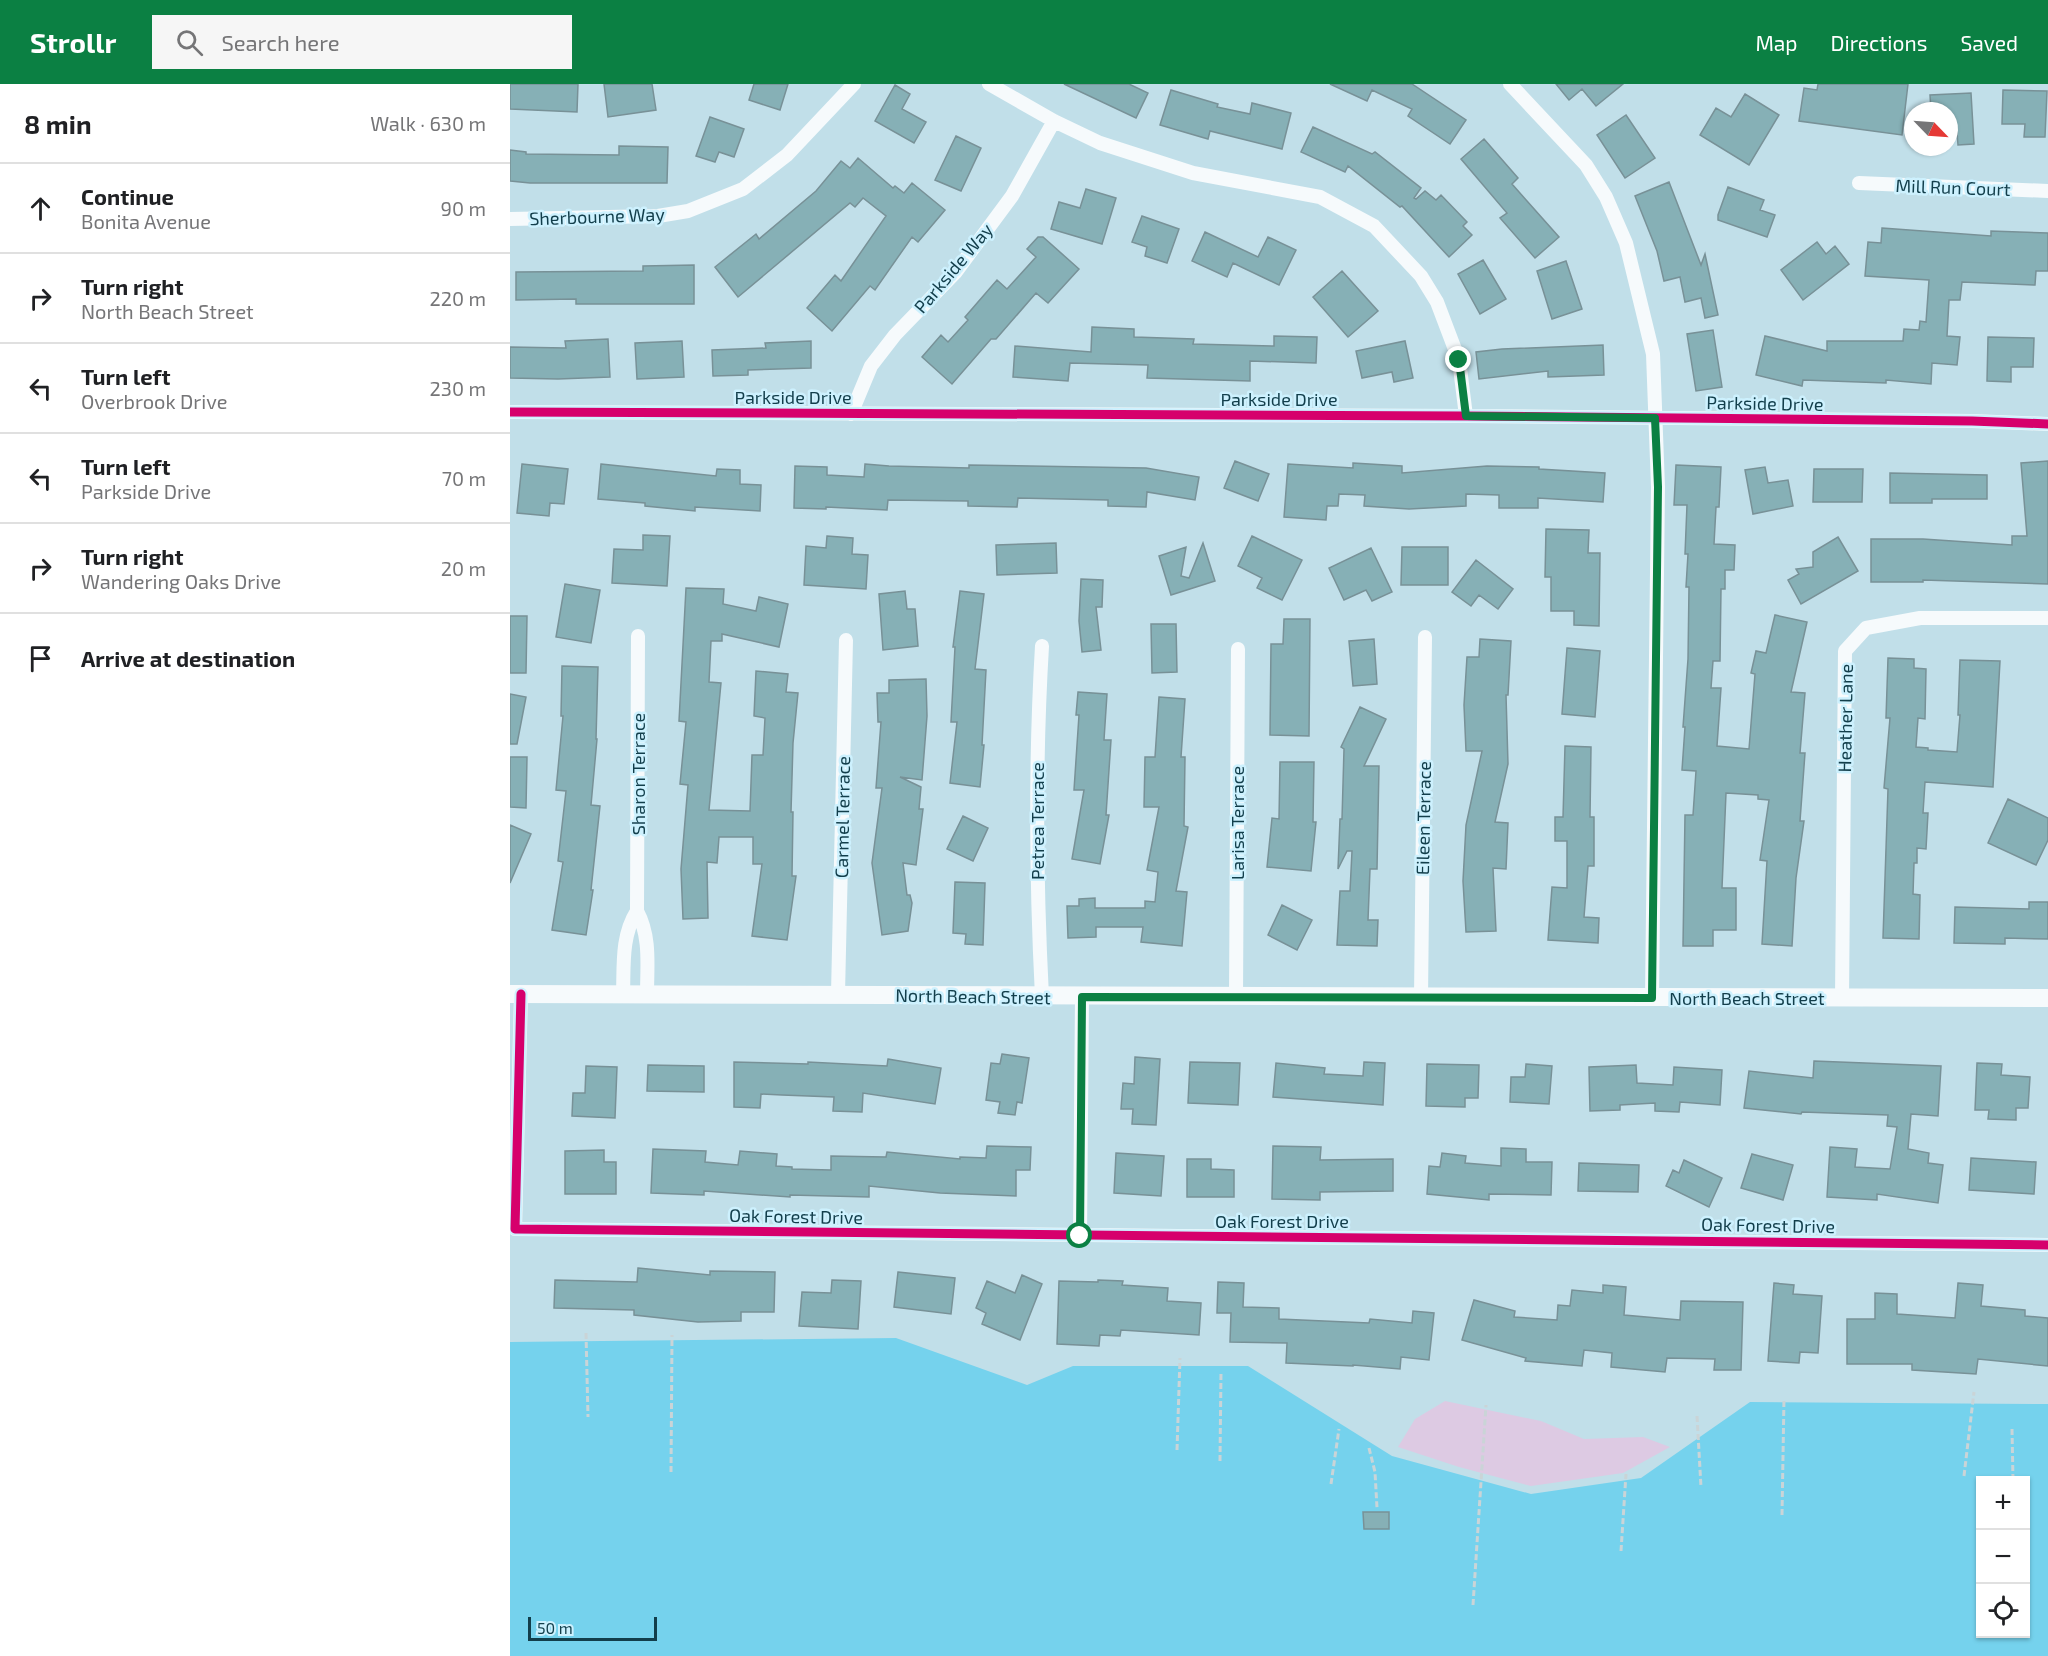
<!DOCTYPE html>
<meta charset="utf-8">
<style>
body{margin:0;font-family:"Exo 2",sans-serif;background:#f6f6f6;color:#202124}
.controls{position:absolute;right:18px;bottom:18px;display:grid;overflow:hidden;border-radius:0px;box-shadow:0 2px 4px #0004}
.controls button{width:54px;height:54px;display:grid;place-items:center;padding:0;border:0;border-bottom:2px solid #e0e0e0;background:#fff;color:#202124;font:30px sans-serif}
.compass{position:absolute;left:1394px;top:18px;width:54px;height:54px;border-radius:50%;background:#fff;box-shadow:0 2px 4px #0004;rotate:115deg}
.scale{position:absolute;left:18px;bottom:15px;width:129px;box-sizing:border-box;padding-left:6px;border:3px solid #123e4b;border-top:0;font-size:16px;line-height:21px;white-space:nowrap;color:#123e4b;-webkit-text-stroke:4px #cdf1fe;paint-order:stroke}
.stop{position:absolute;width:18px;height:18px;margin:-14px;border:4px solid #0b8043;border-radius:50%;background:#fff}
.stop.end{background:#0b8043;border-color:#fff;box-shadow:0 2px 6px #0008}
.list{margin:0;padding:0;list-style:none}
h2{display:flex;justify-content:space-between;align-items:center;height:78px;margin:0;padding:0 24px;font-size:26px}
h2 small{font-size:20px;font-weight:400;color:#757577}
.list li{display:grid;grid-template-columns:39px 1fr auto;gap:18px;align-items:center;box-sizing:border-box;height:90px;padding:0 24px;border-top:2px solid #e0e0e0}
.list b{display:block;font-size:22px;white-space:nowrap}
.list p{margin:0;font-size:20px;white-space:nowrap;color:#757577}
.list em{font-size:20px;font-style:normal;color:#757577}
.icon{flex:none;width:33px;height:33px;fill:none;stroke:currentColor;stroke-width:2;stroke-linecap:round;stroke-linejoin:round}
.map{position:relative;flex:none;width:1538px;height:1572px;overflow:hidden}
header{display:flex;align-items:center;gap:36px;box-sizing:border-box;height:84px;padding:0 30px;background:#0b8043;color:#fff}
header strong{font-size:28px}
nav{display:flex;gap:33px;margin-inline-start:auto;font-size:21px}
.search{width:420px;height:54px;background:#f6f6f6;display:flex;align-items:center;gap:15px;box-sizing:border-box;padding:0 21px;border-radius:0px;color:#757577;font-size:22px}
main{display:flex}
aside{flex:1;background:#fff}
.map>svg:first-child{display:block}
.green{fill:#ddcae3}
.water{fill:#75d2ed;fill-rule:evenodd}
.building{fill:#86b0b6;stroke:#789197;stroke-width:1.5}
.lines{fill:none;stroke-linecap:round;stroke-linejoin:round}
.path{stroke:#cad4d7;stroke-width:3;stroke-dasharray:6 3;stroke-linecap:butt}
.minor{stroke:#f6fafc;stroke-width:14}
.tertiary{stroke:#f6fafc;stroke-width:18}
.cycleway-casing{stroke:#cdf1fe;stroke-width:13}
.cycleway{stroke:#d6006c;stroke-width:9}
.route{stroke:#0b8043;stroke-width:8}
.labels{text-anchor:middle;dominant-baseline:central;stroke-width:5;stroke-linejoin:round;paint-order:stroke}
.street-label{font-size:18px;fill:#123e4b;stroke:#cdf1fe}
</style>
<header>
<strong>Strollr</strong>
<div class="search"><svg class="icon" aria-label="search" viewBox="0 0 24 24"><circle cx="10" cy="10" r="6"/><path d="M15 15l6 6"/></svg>Search here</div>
<nav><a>Map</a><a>Directions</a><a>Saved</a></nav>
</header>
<main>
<aside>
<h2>8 min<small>Walk · 630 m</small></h2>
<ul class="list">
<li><svg class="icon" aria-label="ahead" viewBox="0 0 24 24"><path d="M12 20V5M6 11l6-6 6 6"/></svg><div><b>Continue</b><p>Bonita Avenue</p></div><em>90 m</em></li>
<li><svg class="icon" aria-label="right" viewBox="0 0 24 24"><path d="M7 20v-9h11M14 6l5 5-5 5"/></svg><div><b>Turn right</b><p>North Beach Street</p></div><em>220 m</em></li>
<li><svg class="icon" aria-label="left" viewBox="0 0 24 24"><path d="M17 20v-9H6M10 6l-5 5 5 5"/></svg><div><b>Turn left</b><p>Overbrook Drive</p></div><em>230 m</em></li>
<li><svg class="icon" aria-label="left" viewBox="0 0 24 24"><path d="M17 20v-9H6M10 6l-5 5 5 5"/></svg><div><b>Turn left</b><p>Parkside Drive</p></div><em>70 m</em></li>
<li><svg class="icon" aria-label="right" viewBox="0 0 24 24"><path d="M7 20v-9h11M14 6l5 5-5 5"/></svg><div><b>Turn right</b><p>Wandering Oaks Drive</p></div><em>20 m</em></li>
<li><svg class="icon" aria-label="arrive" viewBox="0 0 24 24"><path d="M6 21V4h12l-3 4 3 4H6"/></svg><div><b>Arrive at destination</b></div></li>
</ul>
</aside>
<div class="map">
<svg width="1538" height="1572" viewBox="0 0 1538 1572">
<rect width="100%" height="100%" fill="#c1dfe9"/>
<path class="green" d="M935 1317 1031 1337 1074 1355 1133 1353 1160 1363 1113 1389 1021 1402 949 1383 888 1363 905 1335Z"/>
<path class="water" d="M386 1254 517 1301 563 1282H738L882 1372 1021 1410 1131 1394 1240 1318 1538 1320V1572H0V1258ZM1470 1396H1516V1550H1470Z"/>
<path class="building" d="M0 0H68L67 28 0 25Z
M94 0H142L146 26 98 33Z
M244 0H278L270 26 239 16Z
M554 0H619L638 9 626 34Z
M820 0H902L956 36 940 60 898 32 902 25 862 6 857 17Z
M1046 0H1113L1086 22 1072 5 1059 16Z
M1308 0H1398L1392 51 1289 37 1294 4 1307 6Z
M385 1 400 10 392 25 416 38 404 59 365 37Z
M661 6 708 20 707 23 740 30 742 19 781 29 772 65 700 47 698 55 650 41Z
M1493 6 1537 7 1535 53H1514L1515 40H1492Z
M1461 9 1464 60 1448 61 1447 48 1439 49V27H1421L1420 11Z
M1235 10 1269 31 1239 81 1190 51 1206 24 1221 33Z
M1116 31 1145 74 1115 94 1087 51Z
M200 33 234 45 224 73 209 68 205 78 186 72Z
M803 43 862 70 865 68 911 104 904 114 906 115 915 107 926 116 931 111 957 138 953 142 962 151 939 173 892 122 890 123 838 82 835 88 791 68Z
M446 52 471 64 451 107 425 96Z
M974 55 1008 94 1002 100 1049 153 1025 174 990 134 997 129 951 75Z
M109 62 158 63 157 99H20L0 97V66L16 68V70L109 71Z
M348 74 383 104 385 102 394 109 402 99 435 126 408 158 402 153 365 206 360 202 322 247 297 224 325 191 331 197 376 132 353 114 345 123 340 119 228 213 205 183 246 150 249 155 306 107 331 77 340 84Z
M1159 98 1191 181 1195 170 1208 231 1195 234 1191 214 1175 218 1170 193 1154 197 1147 167 1125 112Z
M1218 103 1254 116 1250 126 1265 131 1257 153 1208 136V131Z
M576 105 606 114 592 160 541 145 549 118 570 124Z
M632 132 669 145 657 179 635 172 637 163 622 158Z
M1372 144 1481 152V147L1538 149V187H1526L1525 201 1452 198 1450 216H1439L1437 252 1450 253 1447 281 1422 279 1421 300 1376 296V299L1293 296 1292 302 1246 291 1255 252 1317 267V257H1393L1394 245 1409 246 1410 237 1416 238 1419 196 1355 192 1358 158 1371 159Z
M695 148 748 173 758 153 786 166 769 201 723 179 717 193 682 177Z
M528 153H533L569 185 538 219 526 209 486 255H481L442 300 412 273 431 251 438 258 458 236 455 233 487 196 497 205 526 173 517 165Z
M1307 158 1316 170 1325 162 1339 180 1293 216 1271 186Z
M973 176 996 215 970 230 948 190Z
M1056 177 1072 225 1042 235 1027 187Z
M184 181V220H66V215L6 216V188L133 187V182Z
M832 187 868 227 838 253 803 213Z
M582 243 624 245V253L684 255 683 260 764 262V252L807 253 806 279 740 277V297L637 294 638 281 560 279 558 297 503 293 505 262 581 268Z
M1203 246 1212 303 1186 307 1177 250Z
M1478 253 1524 254 1523 283H1501V298L1477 297Z
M98 255 100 293 48 295 0 294V263L56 264 55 257Z
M172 257 174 293 127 295 125 259Z
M301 257V284L238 286V291L203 292 202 266 256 264 255 259Z
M895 257 903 294 884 298 882 288 852 294 846 267Z
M1093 261 1094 291 1038 293V287L969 295 966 268 992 265Z
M725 377 759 390 748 417 714 404Z
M1538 377V500L1413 496V498H1361V455H1413L1502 461V452H1517L1511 379Z
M843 379 892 382V389L977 382 1029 383V385L1095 389 1093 418 1028 414V424H989V411L956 410V422L899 425 854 422 855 411 829 410 828 422H817L816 436 774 433 778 380 843 384Z
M12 380 58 385 54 420 40 419 39 432 7 429Z
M91 380 206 392 207 385 230 386V400L251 401 250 427 185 423V427L135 422V419L88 415Z
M355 380 379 382 459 384V381L636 384 689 393 685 416 637 408 636 423 598 422V416L508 414 507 423 458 422V417L378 416 377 426 316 423V425L284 424 285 382 317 383V391L354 393Z
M1166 381 1211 383 1209 423H1206L1204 460 1225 461 1224 486H1215V505H1211L1210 577H1203L1201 604H1211L1207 662 1239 665 1245 590 1241 589 1246 567 1256 569 1265 531 1297 538 1281 608 1295 609 1290 669H1295L1290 737H1294L1286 794 1282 862 1252 860 1257 777 1250 776 1259 716 1248 715V711L1216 709 1212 804H1226V846H1203V862H1173L1175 731H1183L1186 687 1172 686 1175 643H1173L1178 575 1179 503H1176L1178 470H1175L1177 421H1164Z
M1255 383 1258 399 1278 396 1283 422 1243 430 1235 386Z
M1304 385H1353L1352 418H1303Z
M1380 389 1477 391V415H1422V419H1380Z
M1036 445 1079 446 1078 469H1090L1089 542 1064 541V527H1041V493H1035Z
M133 451 160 452 157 502 102 499 104 465 133 466Z
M317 452 343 454 342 470 358 471 356 505 294 501 296 462 316 464Z
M742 452 792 476 772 516 747 504 752 494 728 482Z
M1328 453 1348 487 1291 520 1278 496 1289 490 1286 485 1303 483V468Z
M546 459 547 489 487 491 486 461Z
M693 459 705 497 661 511 649 472 676 463 671 492 679 494Z
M892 463H938V501H891Z
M861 464 882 508 862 517 856 506 834 516 819 484Z
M966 476 1003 505 988 525 969 511 961 522 942 508Z
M571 495 593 496 592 523H586L591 566 572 568 569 537Z
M55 500 90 506 81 559 46 553Z
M176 504 214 505 213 520 246 527 249 513 278 520 269 563 212 550V557H201L199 598 211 599 199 726 240 727 242 671H253L255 634 244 632 246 587 278 590 276 608 288 609 283 659 281 728H283L282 792H286L277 856 242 852 252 780H243V753H209L207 779 197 778 198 834 173 835 171 785 178 701 170 700 176 638 169 637Z
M395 507 397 525H405L408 562 373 566 369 510Z
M450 507 474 510 465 585 476 586 472 661H474L470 703 440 699 447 638H441L445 563H443Z
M0 532H17L16 589H0Z
M774 535H800L799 652 760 651 761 560H773Z
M641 540H666L667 588 642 589Z
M864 555 867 600 843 602 839 557Z
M970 555 1001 557 998 611H996L998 680 985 738 998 739 996 785 983 784 986 847 956 848 953 797 956 741 972 667H956L954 621 957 573H969Z
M1057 564 1090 567 1085 633 1052 630Z
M1378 574 1404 575V584L1416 585 1415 635 1408 634 1406 663 1418 664V666L1447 668 1450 631H1448L1450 576 1490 577 1483 703 1415 698 1413 729H1418L1416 765 1407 764V779H1404L1403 810 1410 811 1409 855 1373 854 1378 705 1374 704 1380 634H1376Z
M52 582 88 583 86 655H87L81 721 90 722 81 806H83L76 851 42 846 53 778 48 777 56 707 46 706 53 632H51Z
M416 595 417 632 412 696 390 693 411 703 409 725H413L406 781 393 779 397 811H400L402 819 398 847 372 851 362 779 372 704H366L371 638H368L367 609H379V596Z
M568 608 597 610 594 656H601L596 731H599L590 780 562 775 574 706H564L569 631H566Z
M0 610 16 613 7 660H0Z
M649 613 675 615 671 673H675L674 742 678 743 666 807 677 808 672 862 631 858 633 843H586V853L558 854 557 822H569V815L585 814V824H635V817L645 818 648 788 637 786 649 723H634L635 673H645Z
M850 623 876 635 854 682H869L867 785H860L858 836H868L867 862 827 861 830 807H840L842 767H837L828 785 830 735H832L834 665 831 663Z
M1055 662 1081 663 1080 733H1084V782H1078L1074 833 1089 834 1088 859 1038 856 1042 803 1057 804V757H1045V733H1053Z
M0 673H17L16 724 0 723Z
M770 678H804L803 738H806L801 787 757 783 762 734 769 735Z
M1498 715 1538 734V756L1526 781 1478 759Z
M453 732 478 744 463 777 437 765Z
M0 741 21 750 0 799Z
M445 798 475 799 473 861 455 860 456 850 443 849Z
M1519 818H1538V855L1495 854V860L1444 859 1445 823 1519 825Z
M772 821 802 836 787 866 758 851Z
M492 970 519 974 512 1019 507 1018 505 1031 488 1029 490 1018 476 1016 481 979 490 980Z
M625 973 650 975 646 1041 622 1040 623 1025H611L613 999 624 1000Z
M378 975 431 984 425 1020 353 1009 352 1028 323 1027 324 1013 272 1011 251 1010 250 1024 224 1023V978L298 980V978L377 982Z
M1304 977 1431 982 1428 1032 1401 1030 1398 1065 1419 1069 1418 1079 1433 1081 1428 1119 1367 1110V1116L1317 1113 1320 1063 1347 1065 1345 1083 1380 1085 1387 1043 1377 1042 1378 1031 1292 1028 1291 1030 1234 1024 1239 987 1303 994Z
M680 978 730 979 728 1021 678 1019Z
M854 978 875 979 873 1021 763 1013 766 979 815 984 814 990 853 992Z
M1467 979 1492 980 1491 991 1520 993 1518 1024H1506V1036L1478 1035 1479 1026H1465Z
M917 980 969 981 968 1014H955V1023L916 1022Z
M1016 980 1042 982 1039 1020 1000 1018 1001 993H1015Z
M138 981 194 982V1008L137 1007Z
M1126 981 1127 999 1163 1001 1164 983 1212 986 1210 1021 1170 1018 1169 1028 1145 1027V1019L1110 1021V1026L1080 1027 1079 983Z
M76 982 107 983 105 1034 62 1032 63 1009H75Z
M477 1062 521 1063 520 1086H506V1112L430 1109 359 1102V1113L280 1111V1113L194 1107V1111L141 1109 143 1065 196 1067 195 1078 228 1081 230 1067 267 1070 266 1082 282 1083V1085L321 1086V1072L376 1073 377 1068 450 1075V1073L476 1074Z
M763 1062 811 1063 810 1076 883 1075V1107L810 1108V1116L762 1115Z
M991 1064 1016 1065V1078H1042L1041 1111 979 1110V1116L917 1110 919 1082 930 1083 932 1069 956 1072 955 1079 991 1082Z
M94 1066V1078H106V1110H55V1067Z
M606 1069 654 1072 651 1112 604 1109Z
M1242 1070 1283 1081 1273 1116 1231 1104Z
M1461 1074 1526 1078 1524 1110 1459 1106Z
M677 1075H701V1085L724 1086V1113H677Z
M1174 1076 1212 1094 1199 1123 1156 1102 1163 1086 1169 1089Z
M1069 1079 1129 1081 1128 1108 1068 1107Z
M128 1184 200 1191V1187L265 1188 264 1228H231V1237L188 1238 124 1231V1226L44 1224 45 1196 127 1198Z
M388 1188 445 1194 441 1230 384 1223Z
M512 1191 532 1200 510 1256 472 1240 476 1229 466 1224 477 1197 505 1209Z
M322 1196 351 1197 348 1245 289 1242 292 1208 321 1209Z
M588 1196 613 1197 612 1201 658 1204 657 1217 691 1219 689 1251 611 1246 610 1252 590 1251 589 1262 547 1260 549 1197 588 1198Z
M708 1198 734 1199 733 1223 769 1224V1235L859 1239 860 1235 902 1239 903 1227 924 1229 919 1276 891 1273 890 1285 843 1281V1282L776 1279 777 1259 720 1258 721 1229H707Z
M1264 1199 1284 1201 1283 1210 1312 1212 1308 1269 1290 1268 1289 1279 1258 1277Z
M1448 1199 1473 1201 1471 1222 1515 1226V1232L1538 1234V1282L1468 1275 1466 1290 1402 1286V1280H1337V1235H1365V1209L1387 1210V1230L1445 1234Z
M1093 1201 1116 1203 1114 1231 1170 1236 1171 1217 1233 1218 1231 1286H1204L1205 1275 1157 1274 1155 1288 1101 1283 1102 1269 1074 1266 1072 1282 1015 1277 1016 1274 952 1256 964 1216 1005 1227 1004 1233 1047 1236 1048 1221 1060 1222 1062 1206 1093 1209Z
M853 1428H879V1445H854Z"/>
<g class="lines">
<path class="path" d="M76 1249 78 1333
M1187 1332 1191 1403
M1502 1345 1503 1396
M859 1364 865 1388 867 1424
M667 1366 670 1274
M710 1377 711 1288
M161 1388 162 1251
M1454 1392 1464 1308
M821 1400 829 1345
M1272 1431 1274 1314
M1111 1467 1116 1390
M963 1521 976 1321"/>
<path class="minor" d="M479 0 544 37 590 59 683 89 810 113 864 142 911 192 927 218 949 276 956 332
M1000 0 1076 81 1096 113 1116 159 1143 270 1148 403 1142 914
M1349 99 1538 107
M0 135 148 132 178 127 233 105 277 71 344 0
M0 328 956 332 1462 337 1538 340
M341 330 361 282 385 251 445 189 502 112 544 37
M532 562C525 679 526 796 532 913
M127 827 128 552
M11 910 5 1145 1538 1161
M328 910 336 556
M113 911C114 882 111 852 127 827 141 853 137 882 137 911
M726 913 728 565
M911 914 915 553
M1332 915 1335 567 1356 544 1410 534H1538
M570 1152 572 913"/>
<path class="tertiary" d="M0 910 1538 914"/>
<g class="cycleway-casing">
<path id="cycleway" d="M0 328 956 332 1462 337 1538 340
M11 910 5 1145 1538 1161"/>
</g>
<use href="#cycleway" class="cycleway"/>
</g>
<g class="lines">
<path class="route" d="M570 1152 572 913 1142 914 1148 403 1145 334 956 332 949 276"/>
</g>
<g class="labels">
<g class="street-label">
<text transform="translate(1443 103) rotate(2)">Mill Run Court</text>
<text transform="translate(87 132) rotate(-2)">Sherbourne Way</text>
<text transform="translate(443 184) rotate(-50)">Parkside Way</text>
<text x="283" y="313">Parkside Drive</text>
<text x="769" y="315">Parkside Drive</text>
<text transform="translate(1255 319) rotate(1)">Parkside Drive</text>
<text transform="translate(1335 634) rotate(-89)">Heather Lane</text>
<text transform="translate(128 690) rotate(-90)">Sharon Terrace</text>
<text transform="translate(332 733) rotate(-89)">Carmel Terrace</text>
<text transform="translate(913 734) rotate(-89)">Eileen Terrace</text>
<text transform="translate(527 737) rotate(-90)">Petrea Terrace</text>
<text transform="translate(727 739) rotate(-90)">Larisa Terrace</text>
<text transform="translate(463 912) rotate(1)">North Beach Street</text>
<text x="1237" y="914">North Beach Street</text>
<text transform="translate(286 1132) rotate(1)">Oak Forest Drive</text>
<text x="772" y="1137">Oak Forest Drive</text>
<text transform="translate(1258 1141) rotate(1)">Oak Forest Drive</text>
</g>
</g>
</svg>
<div class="controls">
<button>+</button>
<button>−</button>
<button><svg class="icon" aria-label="locate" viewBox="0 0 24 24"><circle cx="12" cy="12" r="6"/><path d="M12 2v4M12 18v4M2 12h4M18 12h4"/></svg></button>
</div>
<svg class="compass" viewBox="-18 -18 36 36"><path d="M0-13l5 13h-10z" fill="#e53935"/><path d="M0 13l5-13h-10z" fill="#757577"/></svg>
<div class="scale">50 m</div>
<div class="stop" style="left:570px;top:1152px"></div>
<div class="stop end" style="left:949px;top:276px"></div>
</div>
</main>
